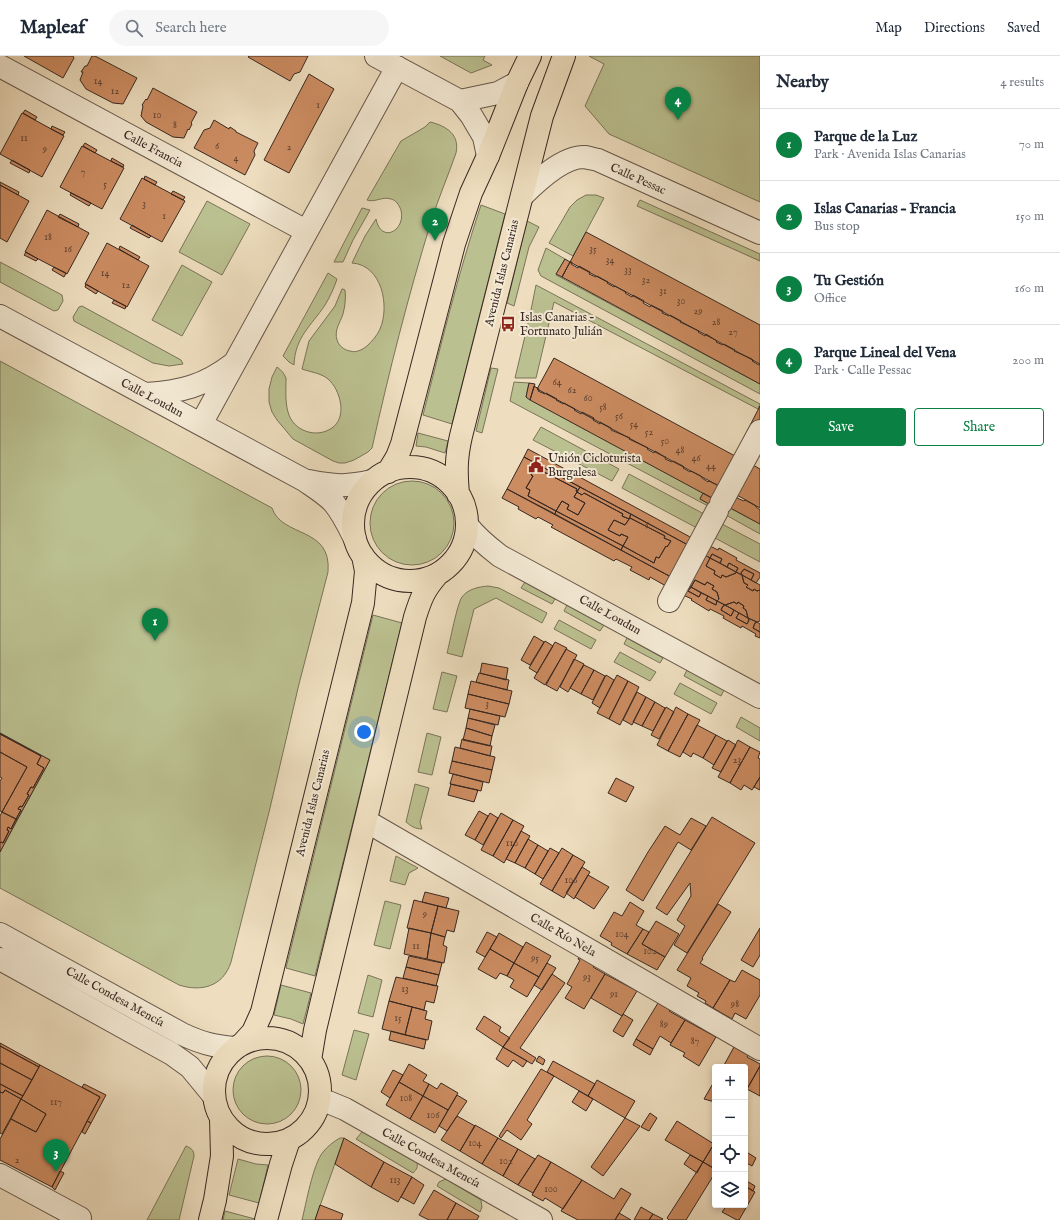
<!DOCTYPE html>
<meta charset="utf-8">
<style>
body{margin:0;font-family:"IM FELL English",serif;background:#f6f6f7;color:#1f2937}
.controls{position:absolute;right:12px;bottom:12px;display:grid;overflow:hidden;border-radius:4px;box-shadow:0 2px 6px #0003}
.controls button{width:36px;height:36px;display:grid;place-items:center;padding:0;border:0;border-bottom:1px solid #e0e1e3;background:#fff;color:#1f2937;font:20px sans-serif}
.you{position:absolute;left:364px;top:676px;width:14px;height:14px;margin:-10px;border:3px solid #fff;border-radius:50%;background:#1a73e8;box-shadow:0 0 0 6px #1a73e833}
.badge{display:grid;place-items:center;width:26px;height:26px;border-radius:50%;background:#0b8043;color:#fff;font-size:13px;font-weight:700}
.pin{position:absolute;translate:-50% -33px;filter:drop-shadow(0 1px 2px #0008)}
.pin::after{content:'';position:absolute;top:21px;width:14px;height:12px;background:inherit;clip-path:polygon(0 0,100% 0,50% 100%)}
.list{margin:0;padding:0;list-style:none}
h2{display:flex;justify-content:space-between;align-items:center;height:52px;margin:0;padding:0 16px;font-size:17px}
h2 small{font-size:13px;font-weight:400;color:#747a83}
.list li{display:grid;grid-template-columns:26px 1fr auto;gap:12px;align-items:center;box-sizing:border-box;height:72px;padding:0 16px;border-top:1px solid #e0e1e3}
.list b{display:block;font-size:15px;white-space:nowrap}
.list p{margin:0;font-size:13px;white-space:nowrap;color:#747a83}
.list em{font-size:13px;font-style:normal;color:#747a83}
.actions{display:flex;gap:8px;padding:12px 16px}
.actions a{flex:1;padding:9px 0;border:1px solid #0b8043;border-radius:4px;text-align:center;font-size:14px;color:#0b8043}
.actions .main{background:#0b8043;color:#fff}
.icon{flex:none;width:22px;height:22px;fill:none;stroke:currentColor;stroke-width:2;stroke-linecap:round;stroke-linejoin:round}
.map{position:relative;flex:none;width:760px;height:1164px;overflow:hidden}
header{display:flex;align-items:center;gap:24px;box-sizing:border-box;height:56px;padding:0 20px;background:#fff;border-bottom:1px solid #e0e1e3}
header strong{font-size:19px}
nav{display:flex;gap:22px;margin-inline-start:auto;font-size:14px}
.search{width:280px;height:36px;background:#f6f6f7;display:flex;align-items:center;gap:10px;box-sizing:border-box;padding:0 14px;border-radius:22px;color:#747a83;font-size:15px}
main{display:flex}
aside{flex:1;background:#fff}
.map>svg:first-child{display:block}
.green{fill:#bbc090;stroke:#7a7459}
.building{fill:#cc8c61;stroke:#382822}
.lines{fill:none;stroke-linecap:round;stroke-linejoin:round}
.minor-casing{stroke:#665649;stroke-width:24}
.major-casing{stroke:#382822;stroke-width:24}
.minor{stroke:#f4ead5;stroke-width:22}
.major{stroke:#eedebf;stroke-width:22}
.labels{text-anchor:middle;dominant-baseline:central;stroke-width:4;stroke-linejoin:round;paint-order:stroke}
.number-label{font-size:10px;fill:#5d4132}
.street-label{font-size:12px;fill:#382822;stroke:#f4ead5}
.poi-label{font-size:12px;fill:#382822;stroke:#f4ead5;text-anchor:start}
</style>
<header>
<strong>Mapleaf</strong>
<div class="search"><svg class="icon" aria-label="search" viewBox="0 0 24 24"><circle cx="10" cy="10" r="6"/><path d="M15 15l6 6"/></svg>Search here</div>
<nav><a>Map</a><a>Directions</a><a>Saved</a></nav>
</header>
<main>
<div class="map">
<svg width="760" height="1164" viewBox="0 0 760 1164">
<rect width="100%" height="100%" fill="#eedebf"/>
<filter id="stains"><feTurbulence type="fractalNoise" baseFrequency=".005" numOctaves="4"/><feColorMatrix values="0 0 0 0 .2 0 0 0 0 .09 0 0 0 0 .02 0 0 0 .5 -.17"/></filter>
<radialGradient id="worn" r=".72"><stop offset=".6" stop-color="#630" stop-opacity="0"/><stop offset="1" stop-color="#630" stop-opacity=".3"/></radialGradient>
<path class="green" d="M440 0H485L483 4 492 9 471 17Z
M589 0H760V146L609 78 585 50 604 8Z
M430 66C447 70 460 79 456 97 448 120 438 143 431 166 408 240 389 316 372 392L368 396 354 404 345 407H339L333 405 293 383 277 364 272 356 269 346V333L272 321 277 311C281 314 284 317 286 322 286 333 285 346 288 356 293 375 316 383 332 372 348 361 340 333 328 323 321 317 310 316 302 313L309 285 335 250 342 233H343L345 234C346 242 345 250 343 258 340 267 334 274 337 284 339 290 344 294 350 295 356 297 362 294 367 290 372 285 377 280 380 273 390 250 382 209 352 207L365 180 376 163C381 188 406 175 401 154 399 149 396 144 391 143 382 140 375 147 367 144L401 85 425 71Z
M586 139H596L604 142 573 200 549 187 570 151 577 144Z
M640 144 760 198V205L637 150Z
M207 145 250 168 222 219 179 196Z
M481 149 505 158 452 368 423 359C441 289 458 218 481 149Z
M362 152 370 154 353 184 343 206H334Z
M527 165 539 171 529 191 514 250 507 247Z
M546 192 565 203 556 219 760 328V338L541 220 538 214Z
M0 206 62 239 63 245 58 254 54 255 0 226Z
M182 209 212 226 182 280 152 264Z
M328 217 337 223C334 232 330 241 325 249 311 270 295 281 294 309L289 306 283 300Z
M536 229 760 348 758 353 554 246 536 322H515L530 259Z
M82 250 181 304 183 308 169 310 153 307 74 265 73 261 79 251Z
M0 305 272 452C282 482 332 470 328 516L299 628 270 752 231 906C223 931 201 936 179 929L0 832V796L50 704 0 677Z
M491 312 498 313 482 377 476 375Z
M514 326 529 327 526 341 703 437 700 443 709 448 708 450 510 345Z
M541 371 619 413 612 425 533 384Z
M418 377 448 385 445 397 426 391 416 390Z
M629 418 704 458 697 472 622 432Z
M370 467a42 42 0 1 1 84 0a42 42 0 1 1-84 0Z
M730 452 760 468V478L726 459Z
M722 468 760 488V506L715 482Z
M525 526 555 543 552 548 521 532Z
M488 530 499 532 547 557 542 567 496 542 474 553 462 601 447 597C450 586 457 548 462 541 468 533 478 531 488 530Z
M567 549 604 569 600 575 564 555Z
M373 559 402 567 315 920 286 912Z
M559 564 596 584 591 593 554 573Z
M627 582 663 602 660 607 624 588Z
M620 596 656 616 650 625 614 606Z
M687 614 724 634 721 640 684 620Z
M442 616 457 620 447 656 433 653Z
M680 627 717 647 711 658 674 638Z
M741 661 760 672V685L736 671Z
M427 677 441 681 432 719 418 716Z
M415 728 429 732 420 766 422 773C415 773 411 770 406 766Z
M396 800 418 812 409 817 405 829 390 825Z
M385 845 401 849 390 893 374 889Z
M368 919 382 924 373 961 358 957Z
M281 929 311 937 303 968 291 963 274 959Z
M354 974 369 978 356 1024 342 1019Z
M233 1034a34 34 0 1 1 68 0a34 34 0 1 1-68 0Z
M363 1075 417 1106C418 1111 417 1113 413 1117L356 1083Z
M340 1082H344L315 1164H302C306 1148 313 1108 323 1096 327 1091 334 1085 340 1082Z
M186 1090C191 1092 194 1094 194 1100L179 1164H147Z
M238 1103 256 1108 268 1109 259 1147 229 1139Z
M446 1123 481 1144 482 1151 480 1156 437 1130 439 1126Z
M225 1155 255 1163V1164H223Z"/>
<path class="building" d="M24 0H73L74 2 63 22Z
M92 0H95L137 22 123 48 113 47 86 33 80 24 83 16H81L85 10H87Z
M249 0H308L300 16 294 18 290 25 248 1Z
M309 18 334 33 289 117 264 104Z
M153 32 197 56 191 67 192 68 189 74 188 73 184 82 173 81 146 66 141 60 143 50 142 49 146 43 147 44Z
M25 54 37 61 35 64 23 57Z
M22 57 64 80 42 121 0 98Z
M214 64 229 73 230 71 236 75V76L258 87 254 95 255 99 245 119 194 92 204 74 210 72Z
M52 70 65 76 63 79 51 73Z
M85 87 97 94 95 97 83 90Z
M82 90 124 112 102 153 60 131Z
M112 102 124 109 123 111 111 105Z
M12 104 30 114 29 117 10 107Z
M145 120 157 126 155 129 144 123Z
M142 122 185 145 162 186 120 163Z
M0 126 19 136 18 139 0 129Z
M0 129 29 145 7 186 0 182Z
M173 135 185 141 183 144 171 138Z
M71 137 91 147 89 150 70 139Z
M47 154 89 177 67 218 25 196Z
M60 158 79 168 78 171 58 161Z
M132 169 151 180 149 182 130 172Z
M586 176 760 269V308L570 206Z
M107 187 149 210 127 251 85 228Z
M120 190 140 201 138 204 119 193Z
M26 196 38 203 36 205 24 199Z
M565 203 570 206 562 221 556 218Z
M570 206H572L571 208 578 212 579 210 588 215 590 216 589 218 596 221 597 220 608 226 607 227 614 231 615 230 626 236 625 237 632 241 633 239 644 245 643 247 650 251 651 249 663 255 662 257 669 260 670 259 681 265 680 266 699 275 698 276 705 280 706 278 717 285 716 286 723 289 724 288 735 294 734 295 752 303 753 304 752 305 759 309 760 308V328L562 221Z
M54 211 66 217 64 221 52 214Z
M86 228 98 235 96 238 85 231Z
M114 244 126 250 125 253 112 247Z
M554 302 735 400 719 430 537 333Z
M529 327 535 328 530 344 526 341Z
M534 330 539 333 538 335 545 338 546 337 557 343 556 344 563 348 564 347 575 353 574 354 581 358 582 356 594 362 593 364 600 368V366L611 372V374L630 382 629 383 646 391 648 392 647 393 654 397 655 395 665 401H666L665 403 672 406 673 405 683 410 684 411 683 412 690 416 691 415 701 420 702 421V422L708 426 709 425 719 430 760 350V396L737 439 738 440 737 442 744 445 745 444 756 450V451L760 454V468L530 344Z
M528 393 692 482 688 489 524 401Z
M524 401 580 431 577 436 576 435 577 433 542 415 541 417 535 413 531 419 533 420 526 432 530 434 528 440 556 455 555 458 507 433Z
M753 409 760 413V452L737 439Z
M535 413 541 417 542 415 577 433 576 435 577 436 574 441 585 447 578 459 567 453 569 449 562 445 556 455 528 440 530 434 526 432 533 420 531 419Z
M580 431 631 458 629 463 622 460 623 458 584 437 582 439 577 436Z
M507 433 671 521 666 530 650 521 649 524 630 514 632 511 616 503 614 505 551 471 553 469 538 461 536 463 518 453 519 451 502 442Z
M577 436 582 439 584 437 623 458 622 460 629 463 625 469 614 464 608 474 620 480 621 478 628 481 623 490 556 455 562 445 569 449 567 453 578 459 585 447 574 441Z
M703 437 712 442 709 448 700 443Z
M556 455 623 490 621 494 555 458Z
M631 458 688 489 671 521 621 494 623 490 654 507 656 501 659 502 666 490 667 491 671 485 664 482 665 480 630 462 629 463Z
M630 462 665 480 664 482 671 485 667 491 666 490 659 502 656 501 654 507 623 490 628 481 621 478 620 480 608 474 614 464 625 469Z
M710 490 718 494 719 492 737 502 736 504 760 517V521L756 527 751 524 754 518 744 513 741 517 742 519 736 516 738 512 729 507 727 511 720 507 722 503 712 498 710 502 705 499Z
M712 498 722 503 720 507 710 502Z
M705 499 710 502 706 510 715 515 714 518 721 522 722 519 726 521 736 517V516L742 519 744 527 748 529 746 531 753 535 754 533 757 535 760 534V565L757 566 748 562 746 554 743 552 744 550 738 546 737 548 734 546 725 549 717 545 719 543 717 536 712 533 714 530 707 526 705 529 695 524 691 531 688 529Z
M710 502 736 516V517L726 521 722 519 721 522 714 518 715 515 706 510Z
M729 507 738 512 736 516 727 511Z
M744 513 754 518 751 524 742 519 741 517Z
M742 519 760 529V534L757 535 754 533 753 535 746 531 748 529 744 527Z
M695 524 705 529 707 526 714 530 712 533 717 536 719 543 717 545 691 531Z
M688 529 691 531 688 535 699 541 701 537 708 540 706 544 716 549 717 545 725 549 723 550 721 554 731 560 734 554 739 557 736 562 747 568 749 564 748 562 757 566 755 567 753 572 760 576V582L755 580 756 578 742 570 741 572 723 562 724 560 710 553 709 555 691 544 692 543 683 539Z
M691 531 701 537 699 541 688 535Z
M708 540 717 545 716 549 706 544Z
M734 546 737 548 738 546 744 550 743 552 746 554 748 562 725 549Z
M725 549 734 554 731 560 721 554 723 550Z
M739 557 748 562 749 564 747 568 736 562Z
M757 566 760 568V576L753 572 755 567Z
M534 580 544 586 530 609 521 604Z
M545 585 553 590 537 617 529 612Z
M555 586 567 592 545 629 534 622Z
M566 593 577 599 557 635 546 629Z
M574 603 584 608 568 636 560 631Z
M482 607 508 612 506 624 480 617Z
M584 609 594 614 581 638 570 632Z
M594 614 605 620 593 644 581 638Z
M479 617 509 624 507 634 476 626Z
M606 619 614 624 600 652 592 647Z
M617 619 628 625 609 663 597 657Z
M471 625 512 635 509 648 468 638Z
M628 625 639 631 620 669 609 663Z
M637 636 646 641 632 669 623 664Z
M468 638 509 648 505 661 465 652Z
M646 641 655 646 642 670 633 666Z
M655 646 665 652 653 675 642 670Z
M666 651 674 656 659 683 651 679Z
M676 651 688 658 668 695 657 689Z
M470 653 500 660 498 669 468 662Z
M688 658 700 664 680 701 668 695Z
M468 662 495 669 492 680 466 672Z
M697 669 716 679 703 702 693 697 691 701 683 696Z
M466 672 492 680 490 690 463 684Z
M0 677 50 704 17 764 16 763 21 754 18 753 20 750 22 751 29 739 27 738 31 731 33 732 44 712 37 708 41 700 0 678Z
M0 678 41 700 37 708 44 712 33 732 31 731 27 738 29 739 22 751 20 750 18 753 21 754 16 763 2 756 27 711 0 696Z
M716 679 727 685 714 709 703 702Z
M462 683 492 690 490 700 460 692Z
M728 684 736 689 721 716 712 712Z
M738 684 750 691 730 727 718 721Z
M455 691 495 701 492 714 452 705Z
M750 691 760 696 758 702 760 703V721L752 734 744 729 741 734 730 727Z
M0 696 27 711 2 756 0 755V725L2 722 0 721Z
M452 705 492 714 489 727 449 717Z
M453 718 483 726 481 735 450 728Z
M760 721V734L754 731Z
M616 722 634 731 626 746 608 737Z
M451 728 478 734 474 746 448 739Z
M479 755 488 760 475 784 465 779Z
M2 756 16 763 11 773 8 771 7 774 9 775 3 787 1 786 0 787V760Z
M490 757 498 762 483 789 475 784Z
M501 757 513 764 493 800 481 794Z
M712 761 755 787 687 897 674 889 685 870 677 864 691 840 690 827 667 859 656 852Z
M691 762 706 770 691 794 678 786 643 845 626 834 648 796 665 770 680 779Z
M16 763 17 764 0 796V787L1 786 3 787 9 775 7 774 8 771 11 773Z
M513 764 524 770 504 807 493 800Z
M521 775 530 780 515 807 506 803Z
M528 783 538 789 525 812 515 807Z
M538 789 548 795 535 818 525 812Z
M550 792 559 797 543 823 535 818Z
M562 792 573 799 552 835 540 828Z
M573 799 585 806 564 842 552 835Z
M582 811 590 816 574 843 566 837Z
M588 819 609 831 594 853 575 841Z
M425 836 449 842 446 852 422 846Z
M414 844 438 850 431 877 407 872Z
M630 846 644 855 636 869 643 873 627 898 611 889 612 887 600 880 614 856 622 860Z
M718 848 731 856 702 902 703 903 700 907 730 924 713 952 705 947 706 945 697 940 699 937 687 930 691 922 677 914Z
M438 850 459 855 454 876 447 874 445 881 431 877Z
M656 865 679 878 665 901 642 888Z
M409 872 431 877 427 903 404 898Z
M760 872V899L753 911 741 904Z
M643 873 649 876 642 888 665 901 657 914 627 898Z
M487 876 497 881 485 901 476 896Z
M431 877 445 881 443 889 447 891 444 907 427 903Z
M499 877 523 891 514 907 490 893Z
M526 886 551 900 539 921 514 907Z
M490 893 514 907 507 920 500 917 496 923 478 913Z
M409 900 442 907 439 919 406 911Z
M579 901 594 910 593 911 605 918 584 953 565 942 572 931 567 928 580 904 578 903Z
M514 907 539 921 527 941 510 931 514 924 507 920Z
M547 907 556 912 542 934 534 929Z
M406 911 439 919 436 930 403 922Z
M742 914 760 924V939L746 963 735 957 732 963 713 952 730 924 735 926Z
M552 918 565 927 520 992 536 1002 532 1008 503 991Z
M605 918 637 935 622 960 591 942Z
M396 921 438 930 434 947 426 945 424 954 389 945Z
M389 945 412 951 405 979 382 973Z
M658 947 670 954 669 955 685 964 671 987 660 980 653 993 636 983Z
M412 951 427 955 425 963 432 965 428 984 405 979Z
M623 958 633 964 623 981 613 975Z
M484 960 501 971 499 975 510 982 503 991 476 973Z
M685 964 716 981 699 1010 683 1000 685 997 670 989Z
M391 975 426 984 424 993 389 984Z
M636 983 653 993 650 999 633 989Z
M0 987 40 1009 39 1011 0 990Z
M0 990 39 1011 32 1024 0 1007Z
M503 991 527 1005 523 1011 513 1004 508 1011 496 1003Z
M734 991 748 999 747 1001 760 1008V1010L747 1033 745 1032V1011H723Z
M539 1000 545 1004 543 1009 536 1005Z
M553 1005 595 1028 588 1040 547 1016Z
M0 1007 32 1024 23 1040 0 1028Z
M409 1008 427 1019 423 1025 429 1028 423 1040 399 1026Z
M40 1009 100 1041 52 1131 0 1104V1083L11 1063 36 1076 46 1058 21 1043Z
M760 1010V1040L747 1033Z
M541 1013 554 1020 527 1064 532 1068 521 1084 507 1074 501 1082 499 1080Z
M393 1014 403 1019 390 1042 381 1036Z
M597 1024 635 1045 625 1062 588 1040Z
M715 1024V1046L704 1043Z
M399 1026 423 1040 410 1063 386 1049Z
M441 1027 458 1037 448 1054 423 1040 429 1028 437 1033Z
M0 1028 23 1040 21 1043 5 1034 3 1037 0 1036Z
M84 1028 106 1039 91 1067 87 1065 100 1041 82 1031Z
M5 1034 21 1043 2 1078 0 1077V1036L3 1037Z
M579 1035 593 1043 586 1055 572 1046Z
M457 1039 467 1045 447 1075 439 1070Z
M423 1040 448 1054 435 1077 410 1063Z
M21 1043 46 1058 36 1076 11 1063Z
M650 1057 657 1062 649 1075 641 1071Z
M457 1060 475 1070 460 1095 441 1084Z
M625 1062 640 1070 603 1120 591 1111Z
M87 1065 91 1067 85 1078 82 1076Z
M677 1065 714 1088 703 1106 665 1084Z
M475 1069 498 1082 482 1108 460 1095Z
M344 1082 384 1106 371 1131 335 1108Z
M498 1082 518 1093 503 1120 482 1108Z
M712 1091 715 1093V1113L703 1106Z
M518 1093 535 1103 518 1129 503 1120Z
M745 1095 756 1102 752 1110 745 1106Z
M538 1099 551 1106 533 1137 518 1129Z
M690 1099 703 1106 697 1117 684 1108Z
M384 1106 412 1121 398 1146 371 1131Z
M551 1106 582 1124 563 1153 545 1142 543 1145 532 1139Z
M703 1106 715 1113V1117L686 1164H669L667 1162Z
M60 1115 64 1117 55 1134 52 1131Z
M412 1121 424 1129 414 1148 401 1141Z
M582 1124 614 1143 621 1132 631 1138 615 1164H578L561 1155Z
M745 1124 755 1130 753 1135 745 1130Z
M745 1130 755 1136 739 1164H737L722 1156 727 1149H745Z
M434 1134 456 1147 447 1164H429L419 1159Z
M456 1147 479 1160 477 1164H447Z
M320 1149 343 1158 341 1164H315Z
M641 1151 653 1158 649 1164H634Z
M619 1157 631 1164H615Z
M653 1158 663 1163 662 1164H649Z"/>
<g class="lines">
<g class="minor-casing">
<path id="minor" d="M376 0 460 45 471 59 484 81 488 100
M0 10 306 175
M460 45 498 37 517 27
M522 140C536 126 563 100 585 101 589 102 594 103 598 104L760 177
M0 260 304 424C314 431 326 438 334 447 343 458 349 471 355 483
M146 338C181 336 204 330 233 308
M201 368 397 11
M309 425C334 430 347 431 372 425
M721 447 760 375
M467 469C476 481 487 490 500 500L760 641
M669 545 717 455
M366 765 760 993
M0 878 182 978C201 987 213 990 234 992
M0 903 172 998 190 1011 213 1039
M319 1047 328 1046 345 1053 541 1164
M0 1119 80 1162"/>
</g>
<g class="major-casing">
<path id="major" d="M353 468a57 57 0 1 1 114 0a57 57 0 1 1-114 0Z
M388 416 397 401 402 388 454 188 471 137 488 100 517 27 530 0
M458 438C456 415 456 402 461 380L542 60 564 0
M214 1035a53 53 0 1 1 106 0a53 53 0 1 1-106 0Z
M242 988 253 976 262 956 363 547 366 515 363 500
M310 1004 315 974 325 932 415 561C421 542 424 534 437 519
M210 1164 215 1144 222 1100 221 1063
M266 1164 281 1108 289 1084"/>
</g>
<use href="#minor" class="minor"/>
<use href="#major" class="major"/>
</g>
<defs>
<g id="bus-bare" transform="scale(1.2)"><path d="M-5-6H5V4H4V6H2V4H-2V6H-4V4H-5ZM-3.5-4V0h7V-4ZM-3.5 1.2v1.5H-2V1.2ZM2 1.2v1.5H3.5V1.2Z" fill="#8f2418" stroke="#f4ead5" stroke-width="2.5" paint-order="stroke"/></g>
<g id="civic-bare" transform="scale(1.2)"><path d="M-.6-6.5H3V-4.5H.6V-3L4-1V1h2V6H-6V1h2V-1L-.6-3ZM-1.2 2.5V6h2.4V2.5Z" fill="#8f2418" stroke="#f4ead5" stroke-width="2.5" paint-order="stroke"/></g>
</defs>
<g fill-rule="evenodd">
<use href="#bus-bare" x="508" y="268"/>
<use href="#civic-bare" x="536" y="409"/>
</g>
<g class="labels">
<g class="number-label">
<text x="98" y="25">14</text>
<text x="115" y="35">12</text>
<text x="318" y="49">1</text>
<text x="157" y="59">10</text>
<text x="175" y="69">8</text>
<text x="24" y="82">11</text>
<text x="217" y="90">6</text>
<text x="289" y="91">2</text>
<text x="45" y="93">9</text>
<text x="236" y="102">4</text>
<text x="83" y="116">7</text>
<text x="105" y="128">5</text>
<text x="144" y="148">3</text>
<text x="164" y="160">1</text>
<text x="48" y="181">18</text>
<text x="68" y="193">16</text>
<text x="593" y="193">35</text>
<text x="610" y="204">34</text>
<text x="628" y="214">33</text>
<text x="105" y="217">14</text>
<text x="646" y="224">32</text>
<text x="126" y="229">12</text>
<text x="663" y="235">31</text>
<text x="681" y="245">30</text>
<text x="698" y="255">29</text>
<text x="716" y="266">28</text>
<text x="733" y="276">27</text>
<text x="557" y="326">64</text>
<text x="572" y="334">62</text>
<text x="588" y="342">60</text>
<text x="603" y="351">58</text>
<text x="619" y="360">56</text>
<text x="634" y="368">54</text>
<text x="649" y="376">52</text>
<text x="665" y="385">50</text>
<text x="680" y="394">48</text>
<text x="696" y="402">46</text>
<text x="711" y="410">44</text>
<text x="647" y="467">5</text>
<text x="487" y="648">3</text>
<text x="737" y="704">23</text>
<text x="512" y="787">110</text>
<text x="571" y="824">106</text>
<text x="425" y="858">9</text>
<text x="622" y="878">104</text>
<text x="416" y="890">11</text>
<text x="650" y="895">102</text>
<text x="535" y="902">95</text>
<text x="587" y="921">93</text>
<text x="405" y="933">13</text>
<text x="614" y="938">91</text>
<text x="735" y="948">98</text>
<text x="398" y="962">15</text>
<text x="664" y="968">89</text>
<text x="695" y="985">87</text>
<text x="406" y="1042">108</text>
<text x="56" y="1046">117</text>
<text x="433" y="1059">106</text>
<text x="475" y="1087">104</text>
<text x="17" y="1104">2</text>
<text x="506" y="1105">102</text>
<text x="395" y="1124">113</text>
<text x="551" y="1133">100</text>
</g>
<g class="street-label">
<text transform="translate(153 93) rotate(28)">Calle Francia</text>
<text transform="translate(638 123) rotate(24)">Calle Pessac</text>
<text transform="translate(502 217) rotate(-76)">Avenida Islas Canarias</text>
<text transform="translate(152 342) rotate(28)">Calle Loudun</text>
<text transform="translate(610 559) rotate(29)">Calle Loudun</text>
<text transform="translate(313 747) rotate(-76)">Avenida Islas Canarias</text>
<text transform="translate(563 879) rotate(30)">Calle Río Nela</text>
<text transform="translate(115 941) rotate(29)">Calle Condesa Mencía</text>
<text transform="translate(431 1102) rotate(29)">Calle Condesa Mencía</text>
</g>
<g class="poi-label">
<text x="520" y="261">Islas Canarias –<tspan x="520" dy="14">Fortunato Julián</tspan></text>
<text x="548" y="402">Unión Cicloturista<tspan x="548" dy="14">Burgalesa</tspan></text>
</g>
</g>
<rect width="100%" height="100%" filter="url(#stains)"/>
<rect width="100%" height="100%" fill="url(#worn)"/>
</svg>
<div class="controls">
<button>+</button>
<button>−</button>
<button><svg class="icon" aria-label="locate" viewBox="0 0 24 24"><circle cx="12" cy="12" r="6"/><path d="M12 2v4M12 18v4M2 12h4M18 12h4"/></svg></button>
<button><svg class="icon" aria-label="layers" viewBox="0 0 24 24"><path d="M12 4l9 5-9 5-9-5zM3 14l9 5 9-5"/></svg></button>
</div>
<div class="you"></div>
<div class="pin badge" style="left:155px;top:585px">1</div>
<div class="pin badge" style="left:435px;top:185px">2</div>
<div class="pin badge" style="left:56px;top:1116px">3</div>
<div class="pin badge" style="left:678px;top:64px">4</div>
</div>
<aside>
<h2>Nearby<small>4 results</small></h2>
<ul class="list">
<li><span class="badge">1</span><div><b>Parque de la Luz</b><p>Park · Avenida Islas Canarias</p></div><em>70 m</em></li>
<li><span class="badge">2</span><div><b>Islas Canarias – Francia</b><p>Bus stop</p></div><em>150 m</em></li>
<li><span class="badge">3</span><div><b>Tu Gestión</b><p>Office</p></div><em>160 m</em></li>
<li><span class="badge">4</span><div><b>Parque Lineal del Vena</b><p>Park · Calle Pessac</p></div><em>200 m</em></li>
</ul>
<div class="actions"><a class="main">Save</a><a>Share</a></div>
</aside>
</main>
